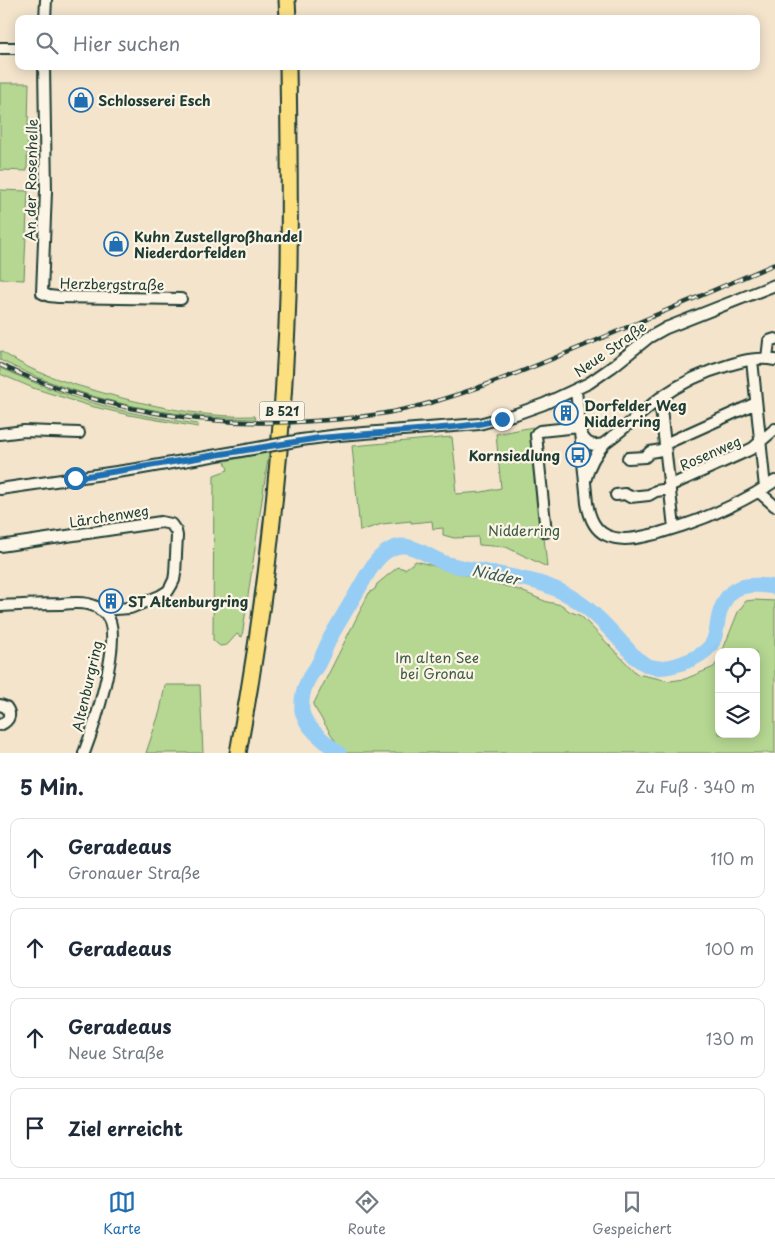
<!DOCTYPE html>
<html lang="de">
<meta charset="utf-8">
<style>
body{margin:0;font-family:"Playpen Sans",sans-serif;background:#f2f2f3;color:#1f2937}
.controls{position:absolute;right:15px;bottom:15px;display:grid;overflow:hidden;border-radius:10px;box-shadow:0 2px 12px #0003}
.controls button{width:45px;height:45px;display:grid;place-items:center;padding:0;border:0;border-bottom:1px solid #e0e1e3;background:#fff;color:#1f2937;font:25px sans-serif}
.stop{position:absolute;width:15px;height:15px;margin:-11px;border:4px solid #1f6fb2;border-radius:50%;background:#fff}
.stop.end{background:#1f6fb2;border-color:#fff;box-shadow:0 1px 5px #0008}
.list{margin:0;padding:0;list-style:none}
h2{display:flex;justify-content:space-between;align-items:center;height:65px;margin:0;padding:0 20px;font-size:21px}
h2 small{font-size:16px;font-weight:400;color:#747a83}
.list li{display:grid;grid-template-columns:32px 1fr auto;gap:15px;align-items:center;box-sizing:border-box;height:80px;margin:0 10px 10px;padding:0 10px;border:1px solid #e0e1e3;border-radius:10px}
.list b{display:block;font-size:19px;white-space:nowrap}
.list p{margin:0;font-size:16px;white-space:nowrap;color:#747a83}
.list em{font-size:16px;font-style:normal;color:#747a83}
.icon{flex:none;width:28px;height:28px;fill:none;stroke:currentColor;stroke-width:2;stroke-linecap:round;stroke-linejoin:round}
.map{position:relative;flex:none;width:775px;height:753px;overflow:hidden}
.search{position:absolute;background:#fff;box-shadow:0 2px 12px #0003;left:15px;right:15px;top:15px;height:55px;display:flex;align-items:center;gap:12px;box-sizing:border-box;padding:0 18px;border-radius:10px;color:#747a83;font-size:19px}
.sheet{height:425px;background:#fff}
nav{display:flex;justify-content:space-around;align-items:center;box-sizing:border-box;height:70px;border-top:1px solid #e0e1e3;background:#fff;font-size:14px;color:#747a83}
nav a{display:grid;justify-items:center;gap:2px}
nav .on{color:#1f6fb2}
.map>svg:first-child{display:block}
.green{fill:#b5d791;stroke:#6a8a62}
.lines{fill:none;stroke-linecap:round;stroke-linejoin:round}
.river{stroke:#96cdf4;stroke-width:15}
.street-casing{stroke:#1f3d34;stroke-width:14}
.primary-casing{stroke:#1f3d34;stroke-width:19}
.street{stroke:#fcf5e5;stroke-width:10}
.primary{stroke:#fce080;stroke-width:15}
.rail-casing{stroke:#1f3d34;stroke-width:4.5}
.rail{stroke:#fcf5e5;stroke-width:2.5;stroke-dasharray:8;stroke-linecap:butt}
.street-bridge-casing{stroke:#1f3d34;stroke-width:14;stroke-linecap:butt}
.street-bridge{stroke:#fcf5e5;stroke-width:10}
.route{stroke:#1f6fb2;stroke-width:6}
.labels{text-anchor:middle;dominant-baseline:central;stroke-width:4.5;stroke-linejoin:round;paint-order:stroke}
.shield{fill:#fcf5e5;stroke:#617469;stroke-width:1}
.shield-label{font-size:12px;font-weight:bold;fill:#1f3d34}
.poi-label{font-size:14px;font-weight:bold;fill:#1f3d34;stroke:#fcf5e5;text-anchor:start}
.street-label{font-size:14px;fill:#1f3d34;stroke:#fcf5e5}
.park-label{font-size:14px;fill:#3d5c47;stroke:#fcf5e5}
.water-label{font-size:15px;font-style:italic;fill:#375a5a;stroke:#fcf5e5}
</style>
<div class="map">
<svg width="775" height="753" viewBox="0 0 775 753">
<rect width="100%" height="100%" fill="#f4e4cc"/>
<filter id="ink" filterUnits="userSpaceOnUse"><feTurbulence type="fractalNoise" baseFrequency=".02" numOctaves="2"/><feDisplacementMap in="SourceGraphic" scale="10" xChannelSelector="R" yChannelSelector="G"/><feConvolveMatrix kernelMatrix="1 2 1 2 8 2 1 2 1" color-interpolation-filters="sRGB"/></filter>
<g filter="url(#ink)">
<path class="green" d="M0 83H29L27 171 0 170Z
M0 190 28 191 24 280 0 279Z
M0 351C11 357 22 365 34 370 63 382 95 391 126 399 168 409 211 418 255 416L256 419C168 418 79 400 0 360Z
M0 368C30 381 61 394 93 403 127 413 163 419 198 424V427L129 415 90 406 33 388 0 374Z
M533 427 547 567 506 547 479 545 478 537 454 538 443 535V528L433 529 432 521 411 523V521L382 524 360 531 352 446 452 437 457 482 455 483 456 494 482 492 501 488 496 434Z
M269 452 242 637 237 634 227 645 220 646 213 640 214 475 228 470 225 461Z
M416 561 519 590 547 602 562 605 569 611 581 616 637 674 670 681 685 679 714 667 719 659V734H756V652H722L738 612 746 601 754 600 775 601V753H345L341 750 313 705 369 593 375 589 377 584 398 567 405 569Z
M165 685H200L203 753H146L160 711Z"/>
<g class="lines">
<path class="river" d="M339 753C327 743 305 728 302 711 301 702 303 690 307 682 310 676 314 671 317 666 322 657 326 647 330 638 339 622 348 607 357 592 364 580 370 567 380 557 384 553 390 549 396 547 412 542 431 559 448 564 490 575 539 575 576 600 599 615 617 638 636 658 640 661 644 664 649 666 665 672 701 659 711 645 716 638 717 628 718 620 725 585 744 582 775 587"/>
<g class="street-casing">
<path id="street" d="M45 19 46 0
M0 48H19
M44 66 46 191 42 293 49 296 58 297 181 299
M767 359 769 341 775 339
M752 360 765 488
M576 390 587 503C589 515 593 529 606 535 623 543 641 537 659 533 701 521 738 506 775 481
M660 399 674 528
M581 433C585 443 592 447 603 444 623 430 641 413 660 398 681 383 704 372 729 365 745 360 759 357 775 360
M0 434 24 431 79 433
M301 440 339 435 479 424 516 414 544 404 589 383 612 367 648 338 666 328 775 285
M665 444 756 403
M628 458 645 457 650 452 661 450 665 447
M586 478C589 465 596 453 605 443
M669 486 747 451 753 448 775 429
M0 489 137 469 252 449
M759 492 775 506
M616 495 625 494 630 497 649 495 656 491 670 489
M546 532 536 435 537 433 540 431 579 427
M0 546 161 522 171 524 176 531 177 536 175 574 174 580 171 586 168 591 160 596 130 608 100 610
M0 606C20 605 41 604 61 604 70 603 79 602 88 604 96 606 105 611 109 619 121 644 94 727 84 753
M0 705 6 707C12 715 9 721 0 725"/>
</g>
<g class="primary-casing">
<path id="primary" d="M287 0 288 19
M238 753C268 593 285 430 289 267 290 200 289 133 288 66"/>
</g>
<use href="#street" class="street"/>
<use href="#primary" class="primary"/>
<g class="rail-casing">
<path id="rail" d="M0 365C99 410 206 428 314 421 348 419 382 415 415 407 477 391 536 366 595 341 655 315 715 290 775 264"/>
</g>
<use href="#rail" class="rail"/>
<g class="street-bridge-casing">
<path id="street-bridge" d="M252 449 301 440"/>
</g>
<use href="#street-bridge" class="street-bridge"/>
</g>
</g>
<g class="lines" filter="url(#ink)">
<path class="route" d="M75 478 319 438 454 427 479 424 502 419"/>
</g>
<defs>
<g id="shop-ring" transform="scale(1.25)"><circle r="9.5" fill="#fcf5e5" stroke="#1f6fb2" stroke-width="1.5"/><path d="M-5-2.5h2.3a2.7 3.5 0 0 1 5.4 0H5L5.5 6h-11ZM-1.5-2.5h3a1.5 2.3 0 0 0-3 0Z" fill="#1f6fb2"/></g>
<g id="building-ring" transform="scale(1.25)"><circle r="9.5" fill="#fcf5e5" stroke="#1f6fb2" stroke-width="1.5"/><path d="M-4-6H4V6H1V3H-1V6H-4ZM-2.5-4.3h1.7v1.8h-1.7ZM.8-4.3h1.7v1.8H.8ZM-2.5-1h1.7V.8h-1.7ZM.8-1h1.7V.8H.8Z" fill="#1f6fb2"/></g>
<g id="bus-ring" transform="scale(1.25)"><circle r="9.5" fill="#fcf5e5" stroke="#1f6fb2" stroke-width="1.5"/><path d="M-5-6H5V4H4V6H2V4H-2V6H-4V4H-5ZM-3.5-4V0h7V-4ZM-3.5 1.2v1.5H-2V1.2ZM2 1.2v1.5H3.5V1.2Z" fill="#1f6fb2"/></g>
</defs>
<g fill-rule="evenodd">
<use href="#shop-ring" x="81" y="100"/>
<use href="#shop-ring" x="116" y="244"/>
<use href="#building-ring" x="566" y="413"/>
<use href="#bus-ring" x="578" y="455"/>
<use href="#building-ring" x="111" y="601"/>
</g>
<g class="labels">
<rect class="shield" x="259.5" y="401.5" width="45" height="19" rx="4"/>
<g class="shield-label">
<text x="282" y="411">B 521</text>
</g>
<g class="poi-label">
<text x="98" y="100">Schlosserei Esch</text>
<text x="134" y="236">Kuhn Zustellgroßhandel<tspan x="134" dy="16">Niederdorfelden</tspan></text>
<text x="584" y="405">Dorfelder Weg<tspan x="584" dy="16">Nidderring</tspan></text>
<text x="560" y="455" text-anchor="end">Kornsiedlung</text>
<text x="128" y="601">ST Altenburgring</text>
</g>
<g class="street-label">
<text transform="translate(31 180) rotate(-89)">An der Rosenhelle</text>
<text transform="translate(112 284) rotate(1)">Herzbergstraße</text>
<text transform="translate(610 349) rotate(-35)">Neue Straße</text>
<text transform="translate(710 453) rotate(-24)">Rosenweg</text>
<text transform="translate(109 516) rotate(-9)">Lärchenweg</text>
<text transform="translate(87 686) rotate(-77)">Altenburgring</text>
</g>
<g class="park-label">
<text x="524" y="530">Nidderring</text>
<text x="437" y="657">Im alten See<tspan x="437" dy="16">bei Gronau</tspan></text>
</g>
<g class="water-label">
<text transform="translate(496 574) rotate(12)">Nidder</text>
</g>
</g>
</svg>
<div class="controls">
<button><svg class="icon" aria-label="locate" viewBox="0 0 24 24"><circle cx="12" cy="12" r="6"/><path d="M12 2v4M12 18v4M2 12h4M18 12h4"/></svg></button>
<button><svg class="icon" aria-label="layers" viewBox="0 0 24 24"><path d="M12 4l9 5-9 5-9-5zM3 14l9 5 9-5"/></svg></button>
</div>
<div class="stop" style="left:75px;top:478px"></div>
<div class="stop end" style="left:502px;top:419px"></div>
<div class="search"><svg class="icon" aria-label="search" viewBox="0 0 24 24"><circle cx="10" cy="10" r="6"/><path d="M15 15l6 6"/></svg>Hier suchen</div>
</div>
<section class="sheet">
<h2>5 Min.<small>Zu Fuß · 340 m</small></h2>
<ul class="list">
<li><svg class="icon" aria-label="ahead" viewBox="0 0 24 24"><path d="M12 20V5M6 11l6-6 6 6"/></svg><div><b>Geradeaus</b><p>Gronauer Straße</p></div><em>110 m</em></li>
<li><svg class="icon" aria-label="ahead" viewBox="0 0 24 24"><path d="M12 20V5M6 11l6-6 6 6"/></svg><div><b>Geradeaus</b></div><em>100 m</em></li>
<li><svg class="icon" aria-label="ahead" viewBox="0 0 24 24"><path d="M12 20V5M6 11l6-6 6 6"/></svg><div><b>Geradeaus</b><p>Neue Straße</p></div><em>130 m</em></li>
<li><svg class="icon" aria-label="arrive" viewBox="0 0 24 24"><path d="M6 21V4h12l-3 4 3 4H6"/></svg><div><b>Ziel erreicht</b></div></li>
</ul>
</section>
<nav>
<a class="on"><svg class="icon" aria-label="map" viewBox="0 0 24 24"><path d="M3 6l6-2 6 2 6-2v14l-6 2-6-2-6 2zM9 4v14M15 6v14"/></svg>Karte</a>
<a><svg class="icon" aria-label="directions" viewBox="0 0 24 24"><path d="M12 3l9 9-9 9-9-9zM9 14v-3h6M13 9l2 2-2 2"/></svg>Route</a>
<a><svg class="icon" aria-label="saved" viewBox="0 0 24 24"><path d="M7 4h10v16l-5-4-5 4z"/></svg>Gespeichert</a>
</nav>
